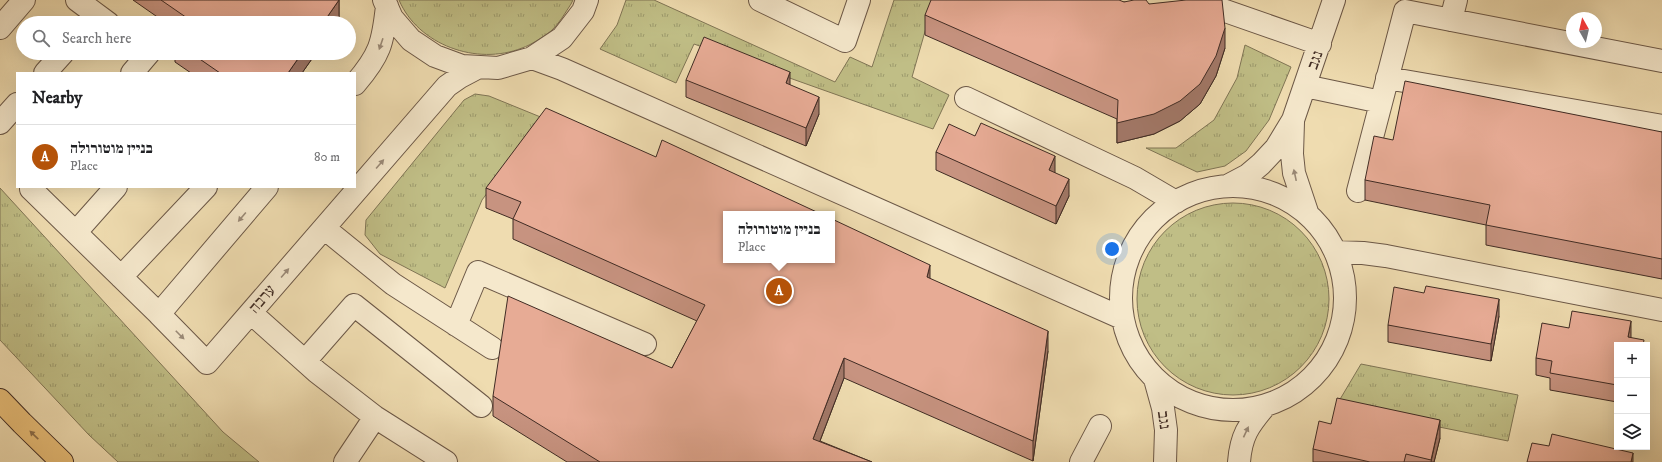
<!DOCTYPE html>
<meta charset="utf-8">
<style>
body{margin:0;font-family:"IM FELL DW Pica","Frank Ruhl Libre",serif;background:#f2f2f2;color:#202124}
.controls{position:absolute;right:12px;bottom:12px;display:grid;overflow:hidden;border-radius:0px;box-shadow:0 4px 16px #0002}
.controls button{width:36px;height:36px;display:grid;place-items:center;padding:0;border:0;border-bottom:1px solid #e0e0e0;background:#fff;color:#202124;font:20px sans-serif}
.compass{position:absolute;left:1566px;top:12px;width:36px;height:36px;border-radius:50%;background:#fff;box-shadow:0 4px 16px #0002;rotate:352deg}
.you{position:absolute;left:1112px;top:249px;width:14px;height:14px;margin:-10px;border:3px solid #fff;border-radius:50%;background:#1a73e8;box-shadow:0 0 0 6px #1a73e833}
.badge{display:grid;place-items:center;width:26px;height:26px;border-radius:50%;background:#b45309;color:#fff;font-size:13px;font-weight:700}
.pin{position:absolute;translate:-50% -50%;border:2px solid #fff;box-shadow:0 1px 4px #0006}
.popup{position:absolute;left:723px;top:211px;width:112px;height:52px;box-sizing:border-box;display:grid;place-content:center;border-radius:0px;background:#fff;filter:drop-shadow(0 1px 3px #0005);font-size:13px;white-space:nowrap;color:#757577}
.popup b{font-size:15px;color:#202124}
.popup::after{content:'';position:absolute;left:50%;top:100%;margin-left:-8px;border:8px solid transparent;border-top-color:#fff}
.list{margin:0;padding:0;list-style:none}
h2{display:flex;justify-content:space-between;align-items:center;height:52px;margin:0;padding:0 16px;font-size:17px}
h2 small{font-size:13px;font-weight:400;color:#757577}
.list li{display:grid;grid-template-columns:26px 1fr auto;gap:12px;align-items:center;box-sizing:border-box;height:64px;padding:0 16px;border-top:1px solid #e0e0e0}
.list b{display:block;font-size:15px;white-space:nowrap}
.list p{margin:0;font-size:13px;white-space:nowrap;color:#757577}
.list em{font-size:13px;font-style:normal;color:#757577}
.icon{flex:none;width:22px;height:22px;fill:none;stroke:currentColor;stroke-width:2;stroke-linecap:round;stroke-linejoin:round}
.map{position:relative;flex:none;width:1662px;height:462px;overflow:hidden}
.search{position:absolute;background:#fff;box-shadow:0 4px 16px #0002;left:16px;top:16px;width:340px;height:44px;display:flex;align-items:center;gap:10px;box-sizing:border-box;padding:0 14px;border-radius:22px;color:#757577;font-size:15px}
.panel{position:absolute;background:#fff;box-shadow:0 4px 16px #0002;left:16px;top:72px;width:340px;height:116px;border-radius:0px}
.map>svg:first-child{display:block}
.grass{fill:url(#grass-tufts);stroke:#807555}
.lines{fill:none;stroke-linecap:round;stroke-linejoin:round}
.minor-casing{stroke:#6c5847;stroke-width:24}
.major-casing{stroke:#402c24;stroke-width:24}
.minor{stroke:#f5e8cc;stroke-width:22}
.major{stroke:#e8be78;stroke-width:22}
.wall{fill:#c79380;stroke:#402c24}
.shaded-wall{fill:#a27868;stroke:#402c24}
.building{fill:#e7ab95;stroke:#402c24}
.oneway{fill:#9a8a78}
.oneway2{fill:#8c6e4a}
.labels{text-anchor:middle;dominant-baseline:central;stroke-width:3;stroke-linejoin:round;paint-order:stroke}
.street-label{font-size:16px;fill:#402c24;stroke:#f5e8cc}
</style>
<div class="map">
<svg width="1662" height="462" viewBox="0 0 1662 462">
<defs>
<pattern id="grass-tufts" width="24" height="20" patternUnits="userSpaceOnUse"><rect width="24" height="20" fill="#c0be86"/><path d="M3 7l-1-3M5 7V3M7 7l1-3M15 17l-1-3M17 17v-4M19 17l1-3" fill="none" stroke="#9d9b6d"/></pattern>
</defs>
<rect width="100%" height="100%" fill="#efdcb0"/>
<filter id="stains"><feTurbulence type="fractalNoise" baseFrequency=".005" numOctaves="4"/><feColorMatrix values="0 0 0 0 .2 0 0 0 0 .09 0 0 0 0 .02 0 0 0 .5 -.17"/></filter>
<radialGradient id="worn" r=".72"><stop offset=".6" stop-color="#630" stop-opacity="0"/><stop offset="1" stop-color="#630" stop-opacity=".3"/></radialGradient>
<path class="grass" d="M399 0H573L571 4C565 13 559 24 551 31 543 37 531 45 522 48 477 66 418 45 399 0Z
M626 0H654L835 82 850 57 872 67 894 0H934L912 77 949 95 933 129 694 44 676 83 600 49 617 25Z
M1245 45 1291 67 1269 120 1246 151 1225 166 1197 172 1146 148H1176L1214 120 1237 78Z
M475 94 489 96 543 118 482 200 445 288 380 254 365 235 366 220 464 100Z
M0 188 223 432 259 462H118L89 435 0 340Z
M1137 299a96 96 0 1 1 192 0a96 96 0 1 1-192 0Z
M1361 364 1518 395 1508 441 1336 406Z"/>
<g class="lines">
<g class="minor-casing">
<path id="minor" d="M77 0 108 23
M384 0 392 18 411 40 435 56 462 66 498 68 532 58 562 38 583 11 587 0
M760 0 845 41 859 0
M1194 0 1320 44
M1451 20 1456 0
M0 28 24 0
M532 58 562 69 1122 318
M45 73 63 53
M132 73 149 53
M1387 78 1662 126
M355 84C380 55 383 43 387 6
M1305 86 1381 102
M966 98 1135 178 1176 202
M1293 122 1292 154 1294 173 1307 212
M0 123 17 104
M1229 185 1248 175 1261 164 1276 148 1293 120 1334 0
M1121 298a112 112 0 1 1 224 0a112 112 0 1 1-224 0Z
M33 187 31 189 159 314
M267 187 159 314 207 363 447 86 460 77 479 67
M1358 191 1405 11 1662 61
M324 228 393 284 492 348
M76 232 116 187
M1335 252 1363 253 1386 256 1662 310
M121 277 206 187
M251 313 317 372 375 417 446 462
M456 325 478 272 645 344
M305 361 354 305 481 406
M1155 379 1163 408 1166 430 1165 462
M345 462 375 417
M1081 462 1100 426
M1239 462C1241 436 1248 426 1265 406"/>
</g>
<g class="major-casing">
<path id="major" d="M0 400 22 423 62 462"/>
</g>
<use href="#minor" class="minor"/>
<use href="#major" class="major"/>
</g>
<path class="wall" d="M133 0H339V20L337 23H166Z
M1124 2 1149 4 1225 48 1216 76 1200 104 1180 121 1154 134 1117 143V119L925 35V15Z
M175 53H316L302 73H191L175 62Z
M686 80 790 85 819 114 806 146 686 97Z
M1662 132V279L1486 245V225L1365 200V180L1393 140Z
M936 152 1055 173 1069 196 1056 224 936 170Z
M486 188 930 279 1048 351 1033 461 844 378 820 441 872 462H567L493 416V396L672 368 697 321 513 239V219L486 208Z
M1499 316 1491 361 1388 342V325Z
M1569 328 1631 338 1644 345H1617V402L1550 390V378L1536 375V358Z
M1331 424 1440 438 1434 462H1313V449Z"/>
<path class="shaded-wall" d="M339 0V20L337 23H323Z
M1225 28V48L1216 76 1200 104 1180 121 1154 134 1117 143V123Z
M302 53H316L302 73H288Z
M790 72V89L786 83Z
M819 97V114L806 146V128Z
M1055 156V174L1049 170Z
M1069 179V196L1056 224V206Z
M930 265V285L927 277Z
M1499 299V316L1491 361V344Z
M1631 321V338L1628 337Z
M1048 331V351L1033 461V441Z
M844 358V378L813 459V439Z
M1440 420V438L1434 462H1431Z
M1633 453V462H1631Z"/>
<path class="building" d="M161 0H339L323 23H189L190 20Z
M931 0H1119L1124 2 1134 0H1146L1149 4 1186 0H1222L1225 28 1216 56 1200 84 1180 101 1154 114 1117 123 1118 100 925 15Z
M704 37 790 72 786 83 819 97 806 128 686 80Z
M191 53H302L288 73H220Z
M1405 81 1662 132V259L1486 225 1490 205 1365 180 1374 136 1393 140Z
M546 108 656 157 662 140 821 214H726V260H832V219L930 265 927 277 1048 331 1033 441 844 358 813 439 872 462H600L493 396 508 296 672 368 705 305 513 219 521 202 486 188Z
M981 123 1055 156 1049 170 1069 179 1056 206 936 152 949 124 975 136Z
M1426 286 1499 299 1491 344 1388 325 1394 287 1424 293Z
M1572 311 1631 321 1628 337 1644 340 1643 345H1617V385L1550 373 1552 361 1536 358 1542 323 1569 328Z
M1337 398 1440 420 1431 460 1406 454 1404 462H1370L1313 449 1319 421 1331 424Z
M1552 434 1633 453 1631 462H1527L1532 443 1549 446Z"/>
<defs><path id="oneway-solid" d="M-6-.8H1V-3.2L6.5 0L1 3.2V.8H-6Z"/></defs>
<g class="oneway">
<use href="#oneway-solid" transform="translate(381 44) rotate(109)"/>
<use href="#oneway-solid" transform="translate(380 164) rotate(-49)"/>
<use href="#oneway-solid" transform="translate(1295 175) rotate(-102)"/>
<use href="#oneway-solid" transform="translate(242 217) rotate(130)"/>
<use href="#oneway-solid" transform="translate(285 273) rotate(-49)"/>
<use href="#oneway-solid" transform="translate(180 335) rotate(45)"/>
<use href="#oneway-solid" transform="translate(1246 432) rotate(-65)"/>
</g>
<use class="oneway2" href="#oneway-solid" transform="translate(34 435) rotate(-136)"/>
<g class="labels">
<g class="street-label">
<text transform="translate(1315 60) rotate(-70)">נגב</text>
<text transform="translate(262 299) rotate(-49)">ערבה</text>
<text transform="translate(1164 420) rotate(82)">נגב</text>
</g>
</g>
<rect width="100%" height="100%" filter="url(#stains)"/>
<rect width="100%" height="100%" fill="url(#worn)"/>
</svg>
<div class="controls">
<button>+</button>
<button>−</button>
<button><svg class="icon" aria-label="layers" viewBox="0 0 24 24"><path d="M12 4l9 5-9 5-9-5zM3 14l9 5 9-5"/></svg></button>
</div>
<svg class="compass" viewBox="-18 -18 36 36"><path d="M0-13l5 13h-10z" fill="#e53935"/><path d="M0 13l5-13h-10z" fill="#757577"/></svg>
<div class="you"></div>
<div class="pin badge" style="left:779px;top:291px">A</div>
<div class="popup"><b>בניין מוטורולה</b>Place</div>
<div class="search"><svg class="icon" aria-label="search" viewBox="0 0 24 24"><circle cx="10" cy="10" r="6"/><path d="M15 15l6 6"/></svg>Search here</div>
<section class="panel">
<h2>Nearby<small></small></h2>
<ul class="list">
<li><span class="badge">A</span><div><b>בניין מוטורולה</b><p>Place</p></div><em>80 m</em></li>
</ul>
</section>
</div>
